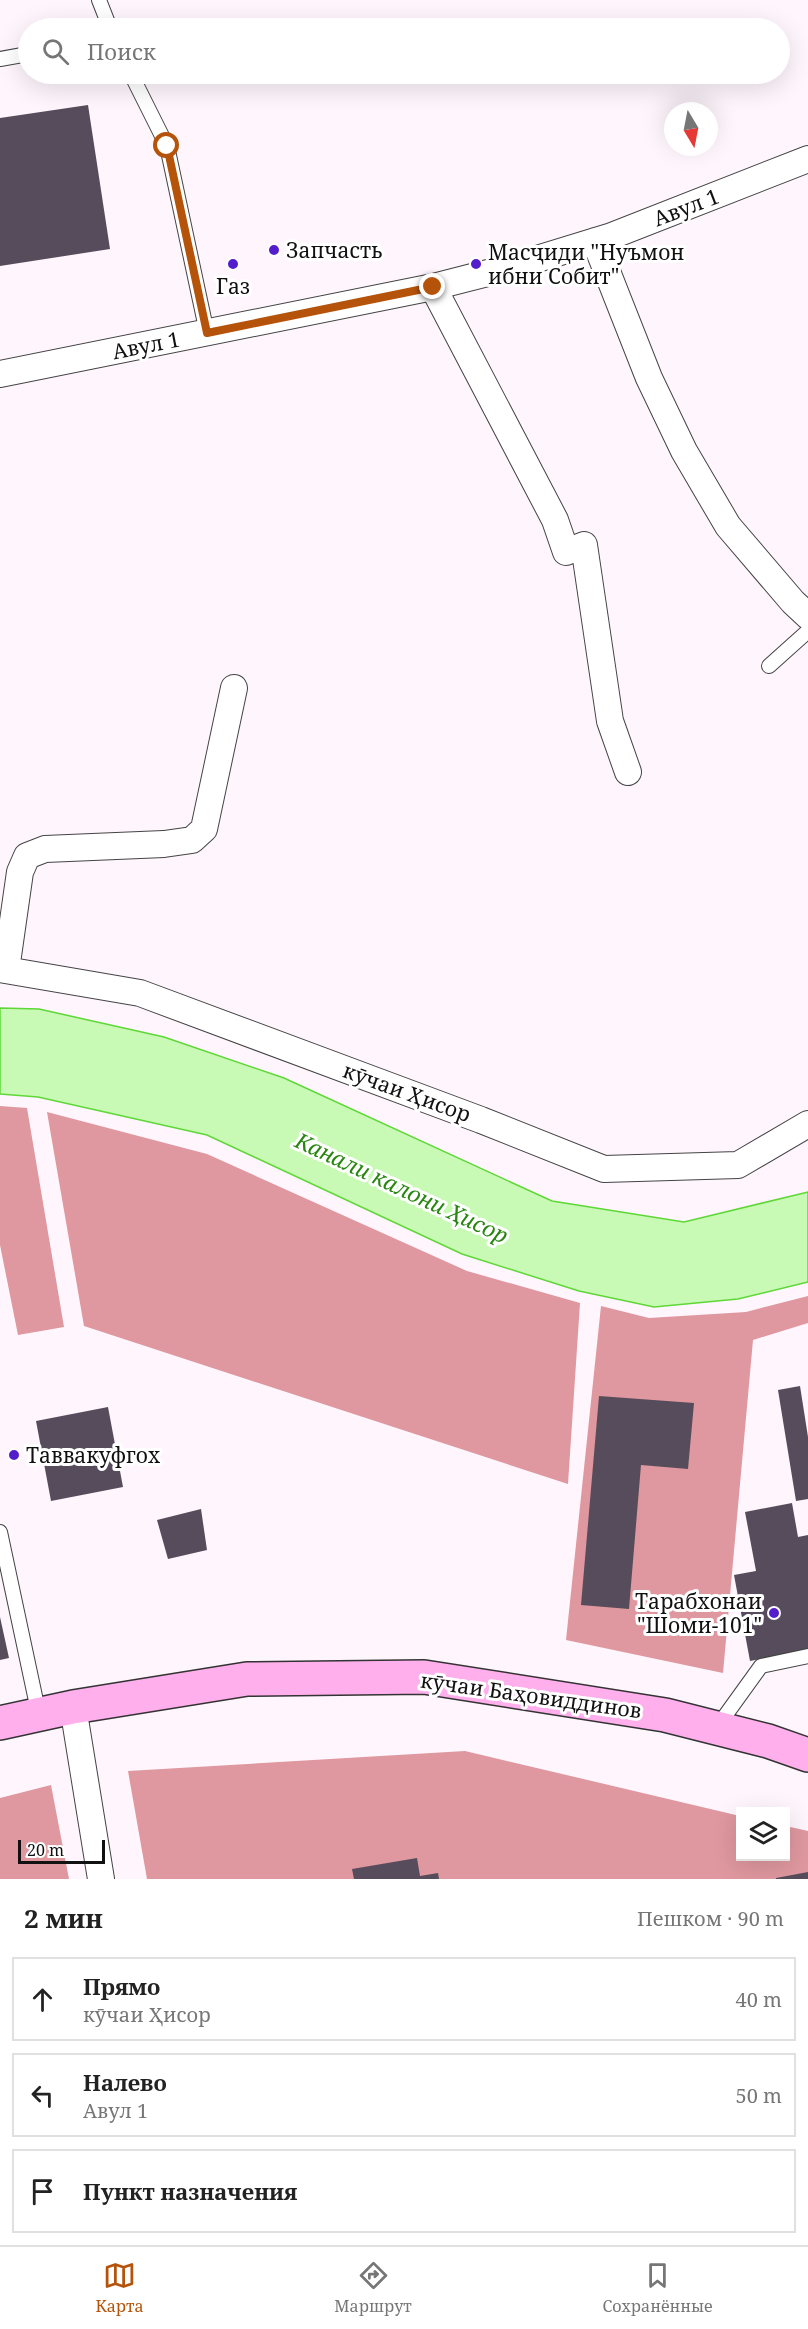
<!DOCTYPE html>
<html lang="ru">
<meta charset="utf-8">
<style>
body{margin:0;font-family:"Noto Serif",serif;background:#f2f2f2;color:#222}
.controls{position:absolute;right:18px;bottom:18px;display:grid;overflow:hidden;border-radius:0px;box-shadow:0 6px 24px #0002}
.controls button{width:54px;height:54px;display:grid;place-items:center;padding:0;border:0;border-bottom:2px solid #e0e0e0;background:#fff;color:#222;font:30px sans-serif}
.compass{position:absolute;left:664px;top:102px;width:54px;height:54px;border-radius:50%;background:#fff;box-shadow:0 6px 24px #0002;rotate:170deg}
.scale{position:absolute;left:18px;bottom:15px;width:87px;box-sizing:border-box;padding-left:6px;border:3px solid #111;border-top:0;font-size:16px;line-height:21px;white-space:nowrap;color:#111;-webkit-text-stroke:4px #fff;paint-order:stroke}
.stop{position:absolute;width:18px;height:18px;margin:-14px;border:4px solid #b45309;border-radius:50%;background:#fff}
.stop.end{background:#b45309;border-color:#fff;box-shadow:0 2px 6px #0008}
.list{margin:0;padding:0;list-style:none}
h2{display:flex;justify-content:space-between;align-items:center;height:78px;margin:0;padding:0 24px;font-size:26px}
h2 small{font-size:20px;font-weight:400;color:#767676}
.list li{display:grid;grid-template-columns:39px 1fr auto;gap:18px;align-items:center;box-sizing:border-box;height:84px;margin:0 12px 12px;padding:0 12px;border:2px solid #e0e0e0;border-radius:0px}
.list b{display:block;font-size:22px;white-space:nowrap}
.list p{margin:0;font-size:20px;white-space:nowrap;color:#767676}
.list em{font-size:20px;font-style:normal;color:#767676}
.icon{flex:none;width:33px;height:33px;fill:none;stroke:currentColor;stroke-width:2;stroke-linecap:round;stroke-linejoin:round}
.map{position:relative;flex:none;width:808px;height:1879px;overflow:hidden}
.search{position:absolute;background:#fff;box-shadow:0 6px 24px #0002;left:18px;right:18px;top:18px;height:66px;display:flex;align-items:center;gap:15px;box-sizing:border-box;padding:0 21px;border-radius:33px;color:#767676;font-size:22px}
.sheet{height:366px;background:#fff}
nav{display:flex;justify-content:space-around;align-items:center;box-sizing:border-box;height:84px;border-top:2px solid #e0e0e0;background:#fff;font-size:16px;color:#767676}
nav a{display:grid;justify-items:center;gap:3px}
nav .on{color:#b45309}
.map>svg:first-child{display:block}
.forest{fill:#df989f}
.water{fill:#c8fab5;stroke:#5ed737;stroke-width:1.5}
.building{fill:#574c5b}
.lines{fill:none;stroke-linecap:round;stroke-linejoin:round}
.lane-casing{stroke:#444;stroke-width:16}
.street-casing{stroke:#444;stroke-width:28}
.secondary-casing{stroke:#333;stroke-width:36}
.lane{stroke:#fff;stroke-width:14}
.street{stroke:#fff;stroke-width:26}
.secondary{stroke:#ffb0ec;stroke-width:33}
.route{stroke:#b45309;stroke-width:8}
.poi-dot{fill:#531dcc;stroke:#fff;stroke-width:2}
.labels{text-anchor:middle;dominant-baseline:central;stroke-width:6;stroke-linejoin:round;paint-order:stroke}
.street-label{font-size:21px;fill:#111;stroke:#fff}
.poi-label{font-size:21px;fill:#111;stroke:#fff;text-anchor:start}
.water-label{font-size:22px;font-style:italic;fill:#288710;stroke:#fff}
</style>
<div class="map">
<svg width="808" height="1879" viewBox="0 0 808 1879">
<rect width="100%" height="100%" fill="#fff5fd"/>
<path class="forest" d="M0 1106 27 1108 64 1327 18 1335 0 1245Z
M47 1112 207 1154 467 1271 580 1303 568 1484 84 1326Z
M808 1296V1323L753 1340 723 1673 566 1640 601 1306 649 1318 746 1312Z
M465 1751 740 1816V1856H786V1826L808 1831V1877L807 1879H147L128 1771Z
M51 1785 69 1879H0V1798Z"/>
<path class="water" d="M0 1008 39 1009 164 1037 284 1078 552 1201 684 1222 808 1192V1282L738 1299 654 1307 579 1291 462 1254 207 1135 38 1097 0 1094Z"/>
<path class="building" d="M88 105 110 249 0 266V118Z
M800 1386 808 1437V1499L796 1501 778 1390Z
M599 1396 694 1403 688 1469 641 1465 629 1609 581 1605Z
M108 1407 123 1487 51 1501 36 1421Z
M792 1503 798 1537 808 1535V1650L750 1661 734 1575 756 1571 745 1512Z
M201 1509 207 1550 168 1559 157 1520Z
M0 1617 9 1658 0 1660Z
M417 1858 420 1876 438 1873 439 1879H354L352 1869Z
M808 1872V1879H776V1878Z"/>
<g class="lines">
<g class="lane-casing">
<path id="lane" d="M99 0 110 28
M0 59 28 54
M131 74 167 146 207 333
M769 666 808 631
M0 1532 39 1715
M717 1727 761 1666 808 1656"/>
</g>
<g class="street-casing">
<path id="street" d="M595 241 649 378 684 451 728 526 793 602 808 616
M433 287 555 520 566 552 584 545 610 721 628 772
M0 374 433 287 511 267 609 237 808 159
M0 969 140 993 481 1120 604 1169 738 1165 808 1124
M6 970 20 872 27 856 45 849 164 844 192 840 204 829 234 688
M73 1707 101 1879"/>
</g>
<g class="secondary-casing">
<path id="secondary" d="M0 1723 73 1707 247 1679 424 1677 665 1715 768 1741 808 1755"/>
</g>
<use href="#lane" class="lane"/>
<use href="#street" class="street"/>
<use href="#secondary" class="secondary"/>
</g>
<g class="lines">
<path class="route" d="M167 146 207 333 433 287"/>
</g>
<g class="poi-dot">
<circle cx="274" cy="250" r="6"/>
<circle cx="233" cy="264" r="6"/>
<circle cx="476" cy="264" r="6"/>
<circle cx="14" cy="1455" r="6"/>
<circle cx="774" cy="1613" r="6"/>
</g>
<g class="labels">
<g class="street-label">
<text transform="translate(686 207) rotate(-21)">Авул 1</text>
<text transform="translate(146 345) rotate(-11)">Авул 1</text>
<text transform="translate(407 1092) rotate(20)">кӯчаи Ҳисор</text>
<text transform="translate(531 1695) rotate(8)">кӯчаи Баҳовиддинов</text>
</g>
<g class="poi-label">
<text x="286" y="250">Запчасть</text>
<text x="488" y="252">Масҷиди "Нуъмон<tspan x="488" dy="24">ибни Собит"</tspan></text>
<text x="233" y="286" text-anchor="middle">Газ</text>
<text x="26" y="1455">Таввакуфгох</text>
<text x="762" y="1601" text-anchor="end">Тарабхонаи<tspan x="762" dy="24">"Шоми-101"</tspan></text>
</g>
<g class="water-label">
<text transform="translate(402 1187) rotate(25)">Канали калони Ҳисор</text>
</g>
</g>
</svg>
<div class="controls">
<button><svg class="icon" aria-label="layers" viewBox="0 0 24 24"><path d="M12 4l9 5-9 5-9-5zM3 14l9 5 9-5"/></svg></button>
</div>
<svg class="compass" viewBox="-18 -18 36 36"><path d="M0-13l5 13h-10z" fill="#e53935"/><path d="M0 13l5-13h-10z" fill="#767676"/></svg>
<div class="scale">20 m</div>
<div class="stop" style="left:167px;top:146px"></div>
<div class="stop end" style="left:433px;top:287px"></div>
<div class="search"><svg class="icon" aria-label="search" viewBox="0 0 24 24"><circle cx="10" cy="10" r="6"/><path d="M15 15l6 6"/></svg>Поиск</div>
</div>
<section class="sheet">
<h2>2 мин<small>Пешком · 90 m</small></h2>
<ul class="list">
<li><svg class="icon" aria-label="ahead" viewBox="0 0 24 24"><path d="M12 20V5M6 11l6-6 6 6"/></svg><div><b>Прямо</b><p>кӯчаи Ҳисор</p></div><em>40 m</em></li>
<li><svg class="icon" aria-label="left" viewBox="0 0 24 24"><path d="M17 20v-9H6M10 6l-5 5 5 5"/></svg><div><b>Налево</b><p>Авул 1</p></div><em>50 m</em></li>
<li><svg class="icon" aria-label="arrive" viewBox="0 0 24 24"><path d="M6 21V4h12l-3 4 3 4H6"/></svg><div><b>Пункт назначения</b></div></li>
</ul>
</section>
<nav>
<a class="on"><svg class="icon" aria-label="map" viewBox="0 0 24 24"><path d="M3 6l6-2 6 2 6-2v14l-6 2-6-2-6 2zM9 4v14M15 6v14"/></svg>Карта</a>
<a><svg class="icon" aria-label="directions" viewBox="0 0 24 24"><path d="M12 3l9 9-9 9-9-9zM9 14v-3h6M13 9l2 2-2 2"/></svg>Маршрут</a>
<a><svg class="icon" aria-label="saved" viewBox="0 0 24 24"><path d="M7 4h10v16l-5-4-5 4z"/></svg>Сохранённые</a>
</nav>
